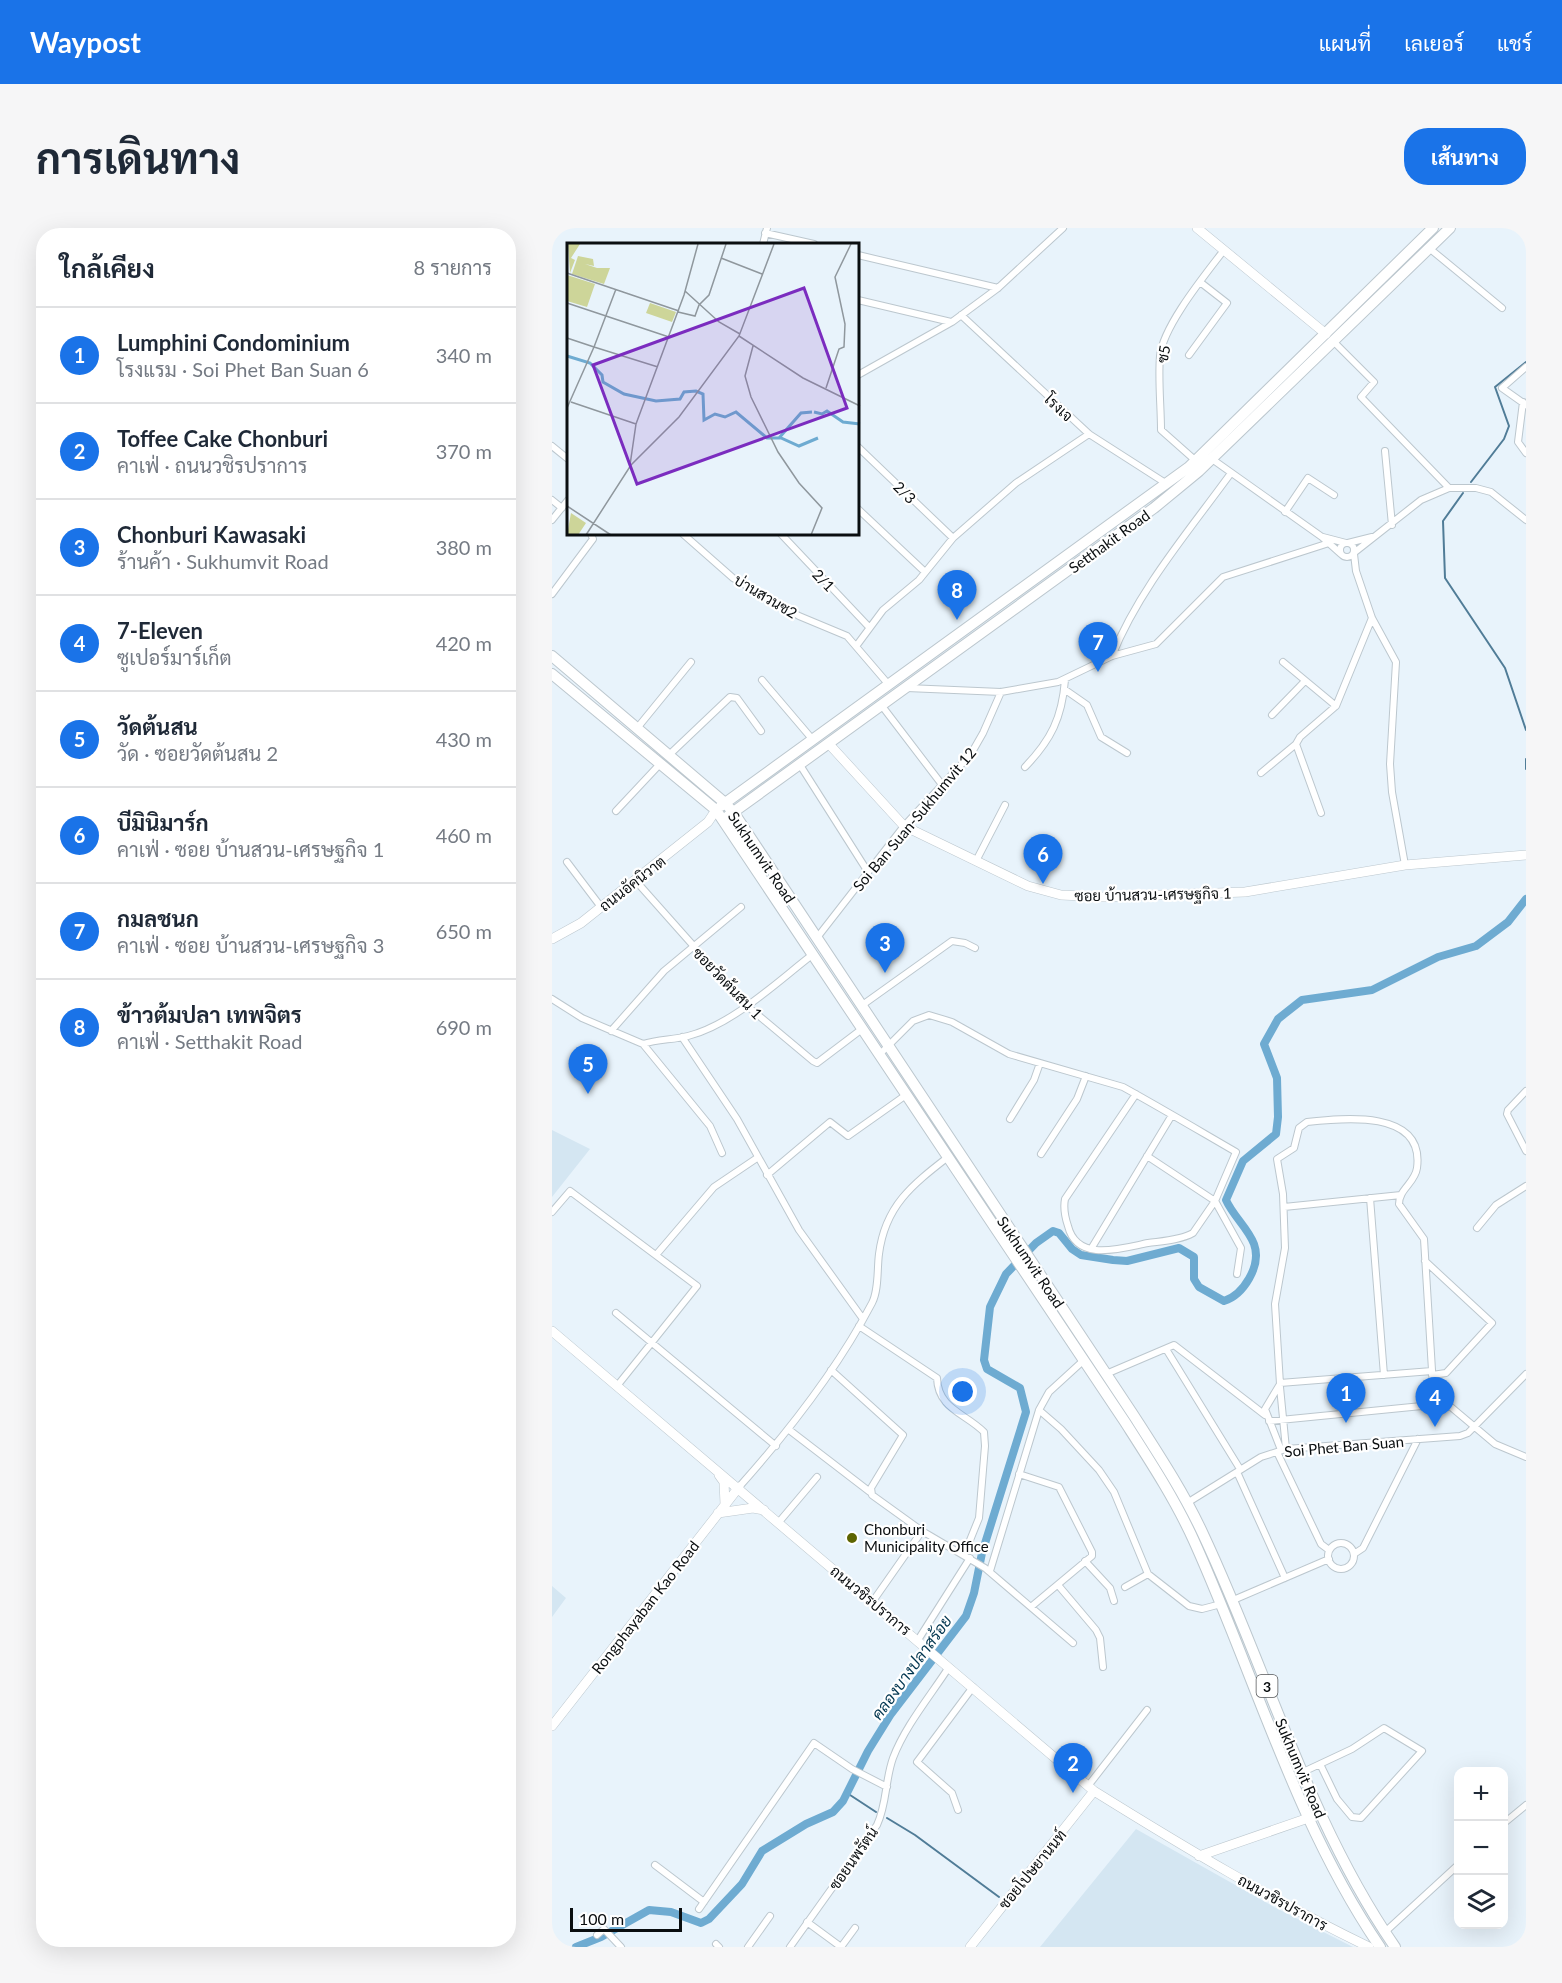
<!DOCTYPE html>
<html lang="th">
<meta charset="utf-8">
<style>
body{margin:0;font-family:Lato,Sarabun,sans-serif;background:#f6f6f7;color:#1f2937}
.controls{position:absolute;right:18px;bottom:18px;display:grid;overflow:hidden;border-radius:12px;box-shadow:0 6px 24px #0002}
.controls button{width:54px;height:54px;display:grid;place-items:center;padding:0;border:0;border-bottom:2px solid #e0e1e3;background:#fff;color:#1f2937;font:30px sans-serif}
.scale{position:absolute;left:18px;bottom:15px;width:112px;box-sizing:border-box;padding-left:6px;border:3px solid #0a0e10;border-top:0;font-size:16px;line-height:21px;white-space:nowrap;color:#0a0e10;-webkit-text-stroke:4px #fff;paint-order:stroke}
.you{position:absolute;left:411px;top:1164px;width:21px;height:21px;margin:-15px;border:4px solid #fff;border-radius:50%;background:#1a73e8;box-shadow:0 0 0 9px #1a73e833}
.badge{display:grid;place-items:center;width:39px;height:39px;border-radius:50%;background:#1a73e8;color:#fff;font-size:20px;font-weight:700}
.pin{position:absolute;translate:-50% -50px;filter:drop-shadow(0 2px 3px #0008)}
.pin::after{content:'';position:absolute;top:32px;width:21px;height:18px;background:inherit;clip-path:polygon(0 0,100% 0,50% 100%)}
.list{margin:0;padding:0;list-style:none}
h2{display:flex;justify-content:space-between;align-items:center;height:78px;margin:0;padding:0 24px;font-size:26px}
h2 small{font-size:20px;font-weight:400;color:#747a83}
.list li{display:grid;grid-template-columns:39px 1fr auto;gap:18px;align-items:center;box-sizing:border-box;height:96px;padding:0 24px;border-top:2px solid #e0e1e3}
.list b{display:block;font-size:22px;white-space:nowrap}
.list p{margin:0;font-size:20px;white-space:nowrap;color:#747a83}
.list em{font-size:20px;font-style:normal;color:#747a83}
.icon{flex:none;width:33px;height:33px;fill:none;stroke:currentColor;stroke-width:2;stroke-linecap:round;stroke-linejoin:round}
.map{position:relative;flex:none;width:974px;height:1719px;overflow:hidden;border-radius:24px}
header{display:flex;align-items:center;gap:36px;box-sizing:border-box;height:84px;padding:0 30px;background:#1a73e8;color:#fff}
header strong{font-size:28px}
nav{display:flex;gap:33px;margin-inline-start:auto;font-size:21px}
.intro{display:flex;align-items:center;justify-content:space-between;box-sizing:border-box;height:144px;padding:0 36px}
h1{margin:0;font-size:42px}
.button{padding:15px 27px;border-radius:24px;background:#1a73e8;color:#fff;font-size:21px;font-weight:700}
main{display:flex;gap:36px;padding:0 36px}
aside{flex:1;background:#fff;border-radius:24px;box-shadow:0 6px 24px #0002}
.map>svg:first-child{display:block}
.built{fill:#d4e6f2}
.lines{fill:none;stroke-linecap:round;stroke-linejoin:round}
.stream{stroke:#507c97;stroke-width:2}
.canal{stroke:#6eabd1;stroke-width:8}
.street-casing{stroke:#bcc7ce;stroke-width:8}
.secondary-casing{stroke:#bcc7ce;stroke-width:10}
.primary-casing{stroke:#bcc7ce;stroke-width:12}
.street{stroke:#fff;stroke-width:6}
.secondary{stroke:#fff;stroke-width:9}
.primary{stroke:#fff;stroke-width:10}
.poi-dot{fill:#5d6401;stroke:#fff;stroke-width:2}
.labels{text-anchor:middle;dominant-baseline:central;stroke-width:4.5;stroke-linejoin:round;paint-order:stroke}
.shield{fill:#fff;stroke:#545658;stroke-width:1.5}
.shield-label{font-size:14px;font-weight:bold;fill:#0a0e10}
.street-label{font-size:15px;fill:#0a0e10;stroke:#fff}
.poi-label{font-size:15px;fill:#0a0e10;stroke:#fff;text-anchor:start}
.water-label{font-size:16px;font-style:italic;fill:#00354f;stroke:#fff}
.inset-river{fill:none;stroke:#6eabd1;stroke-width:3}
.inset-road{fill:none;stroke:#8f979d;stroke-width:1.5}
.view{fill:#7b2cbf;fill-opacity:0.15;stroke:#7b2cbf;stroke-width:3}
.inset-edge{fill:none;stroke:#0a0e10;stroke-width:3}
</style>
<header>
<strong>Waypost</strong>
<nav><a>แผนที่</a><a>เลเยอร์</a><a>แชร์</a></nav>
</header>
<div class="intro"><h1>การเดินทาง</h1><a class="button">เส้นทาง</a></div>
<main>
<aside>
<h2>ใกล้เคียง<small>8 รายการ</small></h2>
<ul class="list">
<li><span class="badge">1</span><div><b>Lumphini Condominium</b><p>โรงแรม · Soi Phet Ban Suan 6</p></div><em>340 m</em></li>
<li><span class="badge">2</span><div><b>Toffee Cake Chonburi</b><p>คาเฟ่ · ถนนวชิรปราการ</p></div><em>370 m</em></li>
<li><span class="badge">3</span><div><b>Chonburi Kawasaki</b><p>ร้านค้า · Sukhumvit Road</p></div><em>380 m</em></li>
<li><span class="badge">4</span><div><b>7-Eleven</b><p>ซูเปอร์มาร์เก็ต</p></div><em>420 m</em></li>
<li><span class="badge">5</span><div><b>วัดต้นสน</b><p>วัด · ซอยวัดต้นสน 2</p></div><em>430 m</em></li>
<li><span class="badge">6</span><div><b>บีมินิมาร์ก</b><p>คาเฟ่ · ซอย บ้านสวน-เศรษฐกิจ 1</p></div><em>460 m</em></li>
<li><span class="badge">7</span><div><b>กมลชนก</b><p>คาเฟ่ · ซอย บ้านสวน-เศรษฐกิจ 3</p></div><em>650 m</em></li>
<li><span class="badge">8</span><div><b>ข้าวต้มปลา เทพจิตร</b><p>คาเฟ่ · Setthakit Road</p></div><em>690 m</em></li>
</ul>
</aside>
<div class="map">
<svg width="974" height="1719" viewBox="0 0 974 1719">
<rect width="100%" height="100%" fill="#e8f3fb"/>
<path class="built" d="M0 902 38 921 0 969Z
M0 1358 14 1370 0 1389Z
M584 1601 722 1679 801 1719H488Z"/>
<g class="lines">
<path class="stream" d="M919 254 952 211 957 198 943 159 974 134
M911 265 891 293 893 350 953 440 974 502
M974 531V541
M295 1565 324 1584
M335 1590 363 1607 447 1669"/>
<path class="canal" d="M24 1719 49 1709 97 1682 119 1684 149 1695 157 1691 190 1656 210 1623 254 1596 281 1584 291 1573 316 1523 339 1486 414 1388 422 1365 430 1325 474 1184 468 1160 435 1141 432 1132 438 1079 454 1046 484 1015 501 1003 507 1005 520 1021 529 1027 561 1032 575 1033 627 1020 642 1029V1051L647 1059 672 1073C691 1067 710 1038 702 1016 696 1000 681 988 674 972L691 933 724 906 726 889 725 850 712 816 726 791 750 772 820 762 886 729 924 718 956 694 974 671"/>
<g class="street-casing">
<path id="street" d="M213 5 262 16
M211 16 215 0
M877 20 950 80
M306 27 446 60
M306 72 399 94
M409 87 537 206 615 256
M782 114 822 154 809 169 897 260
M637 127 675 75 648 54
M974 139 950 160 974 177
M306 147 400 94 446 60 511 0
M971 174 966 214 974 225
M0 218 16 231
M306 219 401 310
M833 223 840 297
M660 231 770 309 789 326
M644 233 609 202C609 178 606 152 608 128 611 98 653 47 672 22
M0 272 10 280
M306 281 373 344
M733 284 756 250 782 267
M0 292 16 272
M131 306 181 350 247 388 295 408 337 457
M229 306 316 398
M771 309 794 315
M788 322a7 7 0 1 1 14 0a7 7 0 1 1-14 0Z
M796 315 820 309
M803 324 869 272 897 260H924L939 264 974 292
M802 326 804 343 820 390 844 434 838 536 840 564 853 637
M0 366 41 311 39 306
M305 417 331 382 367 352 401 310 464 255 537 206
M560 428C587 361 637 303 679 245
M731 434 784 478
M210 452 261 512
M355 460 449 464 506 454 560 428 604 416 671 349 777 315
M512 461 535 477 549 509 575 525
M330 478 391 558
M720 487 753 453
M86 499 139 434
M744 516 769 585
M117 527 178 469 185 470 209 503
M248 537 316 644
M473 539C499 512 510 490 513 452
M709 545 744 516 748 509 784 478 820 390
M64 583 108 536
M424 633 453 577
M15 634 49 679
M83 652 194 777 261 833 265 835 310 801
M264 711 352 598 419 526 431 505 449 464
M0 771 30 790 91 816C106 811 121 812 136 808 180 797 225 754 260 727
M309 778 400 713 413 715 423 720
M59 803 112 743 189 679
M130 809 185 891 247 1002 311 1091
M91 816 158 898 170 925
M327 827 361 793 377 787 400 794 457 826 571 859C609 880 646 902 684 924L663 973 641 1005C629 1012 610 1013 596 1015 570 1020 525 1035 516 998 513 989 511 981 513 971L584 866
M974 863 956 882 955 886 974 923
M458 891 482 852 488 835
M489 926 525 871 534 848
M595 928 663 973 689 1020 685 1046
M215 947 278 894 296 908 354 867
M818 970 832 1147
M732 979 849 967
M0 984 18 963 145 1058 65 1158
M925 1000 944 977 974 958
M539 1021 620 887
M104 1027 162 959 205 930
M873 1033 940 1095 894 1145 880 1147
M64 1085 224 1218
M307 1098 385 1150C386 1181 413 1185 432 1204L433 1218 427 1290 412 1327
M614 1121 688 1241
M279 1142 351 1207 319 1260 320 1267 370 1303 433 1340 521 1415
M554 1146 622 1117 713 1187
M728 1155 880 1143
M728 1159 734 1221
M487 1182 509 1201 547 1242 562 1264 596 1346 637 1378 650 1381 669 1376
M717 1193 890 1176 899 1179 943 1216 974 1229
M236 1201 318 1264
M729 1222 713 1181 728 1156 723 1076 733 1020 731 966 725 931 742 920 747 900 755 894C791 890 873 881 865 940 863 955 847 961 847 976L872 1011 882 1175
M725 1224 769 1316 777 1322
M685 1244 733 1350
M467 1246 507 1259 540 1324V1328L480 1378
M187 1259C237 1203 285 1142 320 1075 327 1062 325 1040 327 1026 333 978 360 957 396 929
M635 1275 709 1229 734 1221 908 1208 916 1205 974 1146
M227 1294 265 1249
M776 1328a13 13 0 1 1 26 0a13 13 0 1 1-26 0Z
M802 1326 811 1320 866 1211
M533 1333 558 1360 562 1373
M438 1343 487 1182 497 1164 532 1132
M506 1357 544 1402 548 1410 551 1439
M573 1359 596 1346
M321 1373 370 1303
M679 1373 777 1331
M366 1412 418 1330
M751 1544 800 1521 832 1500 870 1523 809 1590 800 1589 785 1571 768 1536
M536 1558 595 1482
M406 1582 400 1565 365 1534 421 1459
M951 1596 974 1577
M103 1637 152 1674
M147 1681 262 1515 300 1541 335 1559
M255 1694 289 1719
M833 1704 906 1637
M45 1707 52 1701 69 1719
M164 1716 167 1719
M196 1719 218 1688
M238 1719 325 1597C335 1576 333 1552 341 1530 353 1498 379 1467 397 1439
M289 1719 303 1700"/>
</g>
<g class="secondary-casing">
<path id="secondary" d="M645 0 774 106
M277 516 352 598 476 658 509 667 552 669 693 664 853 637 974 627
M0 711 29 695 156 594 164 582
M0 1103 542 1563C632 1619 722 1673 817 1719
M167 1247 172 1254 173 1276
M166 1285 201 1280 212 1282
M0 1498 187 1259
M647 1628 768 1586
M418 1719 542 1563"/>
</g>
<g class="primary-casing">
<path id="primary" d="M0 428 173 575 182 585 582 1188C607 1227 632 1265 651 1306 716 1444 756 1593 843 1719
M0 446 164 582 573 1194C598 1233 623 1271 642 1313 703 1448 744 1596 828 1719
M169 578 637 239 881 0
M176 588 602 280 647 243 898 0"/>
</g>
<use href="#street" class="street"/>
<use href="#secondary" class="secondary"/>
<use href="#primary" class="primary"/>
</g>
<circle class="poi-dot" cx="300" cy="1310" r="6"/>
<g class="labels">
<rect class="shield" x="704.5" y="1447" width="21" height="22" rx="4.5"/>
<g class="shield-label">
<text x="715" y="1458">3</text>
</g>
<g class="street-label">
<text transform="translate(611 126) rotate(-80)">ซ5</text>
<text transform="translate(507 179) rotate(43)">โรงเจ</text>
<text transform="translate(353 264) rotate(44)">2/3</text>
<text transform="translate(557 313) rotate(-36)">Setthakit Road</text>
<text transform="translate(272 352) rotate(46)">2/1</text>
<text transform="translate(214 368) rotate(31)">บ่านสวนซ2</text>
<text transform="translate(362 591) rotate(-50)">Soi Ban Suan-Sukhumvit 12</text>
<text transform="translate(210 629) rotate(56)">Sukhumvit Road</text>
<text transform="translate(80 655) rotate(-38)">ถนนอัคนิวาต</text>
<text transform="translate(601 666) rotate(-1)">ซอย บ้านสวน-เศรษฐกิจ 1</text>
<text transform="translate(176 755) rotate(46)">ซอยวัดต้นสน 1</text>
<text transform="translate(479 1034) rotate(56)">Sukhumvit Road</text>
<text transform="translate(792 1218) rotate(-5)">Soi Phet Ban Suan</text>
<text transform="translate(319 1372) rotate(40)">ถนนวชิรปราการ</text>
<text transform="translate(93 1379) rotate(-52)">Rongphayaban Kao Road</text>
<text transform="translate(749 1540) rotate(67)">Sukhumvit Road</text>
<text transform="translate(301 1630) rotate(-55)">ซอยนพรัตน์</text>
<text transform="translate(480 1641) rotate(-51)">ซอยโปษยานนท์</text>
<text transform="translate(731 1674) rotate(29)">ถนนวชิรปราการ</text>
</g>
<g class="poi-label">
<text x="312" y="1301">Chonburi<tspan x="312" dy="17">Municipality Office</tspan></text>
</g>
<g class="water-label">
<text transform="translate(359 1439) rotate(-54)">คลองบางปลาสร้อย</text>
</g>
</g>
<g transform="translate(15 15)">
<rect width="292" height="292" fill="#e8f3fb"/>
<path d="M1 1H13L4 15 8 17 3 30ZM11 13 26 16 27 23 18 21 30 25H43L37 41 5 31ZM0 32 28 41 20 64 0 58ZM83 60 109 69 105 79 79 70ZM4 270 19 280 11 292H0Z" fill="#cdd599"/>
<path class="inset-river" d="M0 113 23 120 35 132 36 139 57 151 89 158 113 156 117 149 129 148 136 151 137 177 148 171 158 174 169 169 200 195H214L232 203 251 195M247 169 255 171 260 168 276 179 293 181M212 195 234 170 245 169"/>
<path class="inset-road" d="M154 15 195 31M0 30 112 68M49 46 27 104 91 124M118 48 152 79 173 91M0 60 102 94M111 69 128 73 132 62 142 52 159 1M172 93 236 135 293 163M0 95 27 104 0 165M186 103 178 133 184 154 211 209 232 240 255 265 244 292M259 145 272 106 277 104 278 81 268 34 284 1M4 159 69 181M63 222 69 181 117 52 131 1M0 263 44 292M19 292 64 222 112 174 172 93 207 1"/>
<path class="view" d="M237 45 280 165 70 241 26 122Z"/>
<rect width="292" height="292" class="inset-edge"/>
</g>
</svg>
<div class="controls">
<button>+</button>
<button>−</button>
<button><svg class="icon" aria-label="layers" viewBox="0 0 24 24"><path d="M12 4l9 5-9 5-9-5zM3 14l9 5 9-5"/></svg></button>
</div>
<div class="scale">100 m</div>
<div class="you"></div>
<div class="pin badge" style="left:794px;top:1195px">1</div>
<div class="pin badge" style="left:521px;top:1565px">2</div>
<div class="pin badge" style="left:333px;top:745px">3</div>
<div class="pin badge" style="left:883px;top:1199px">4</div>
<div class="pin badge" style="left:36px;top:866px">5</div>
<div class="pin badge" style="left:491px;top:656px">6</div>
<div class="pin badge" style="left:546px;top:444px">7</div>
<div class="pin badge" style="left:405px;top:392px">8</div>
</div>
</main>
